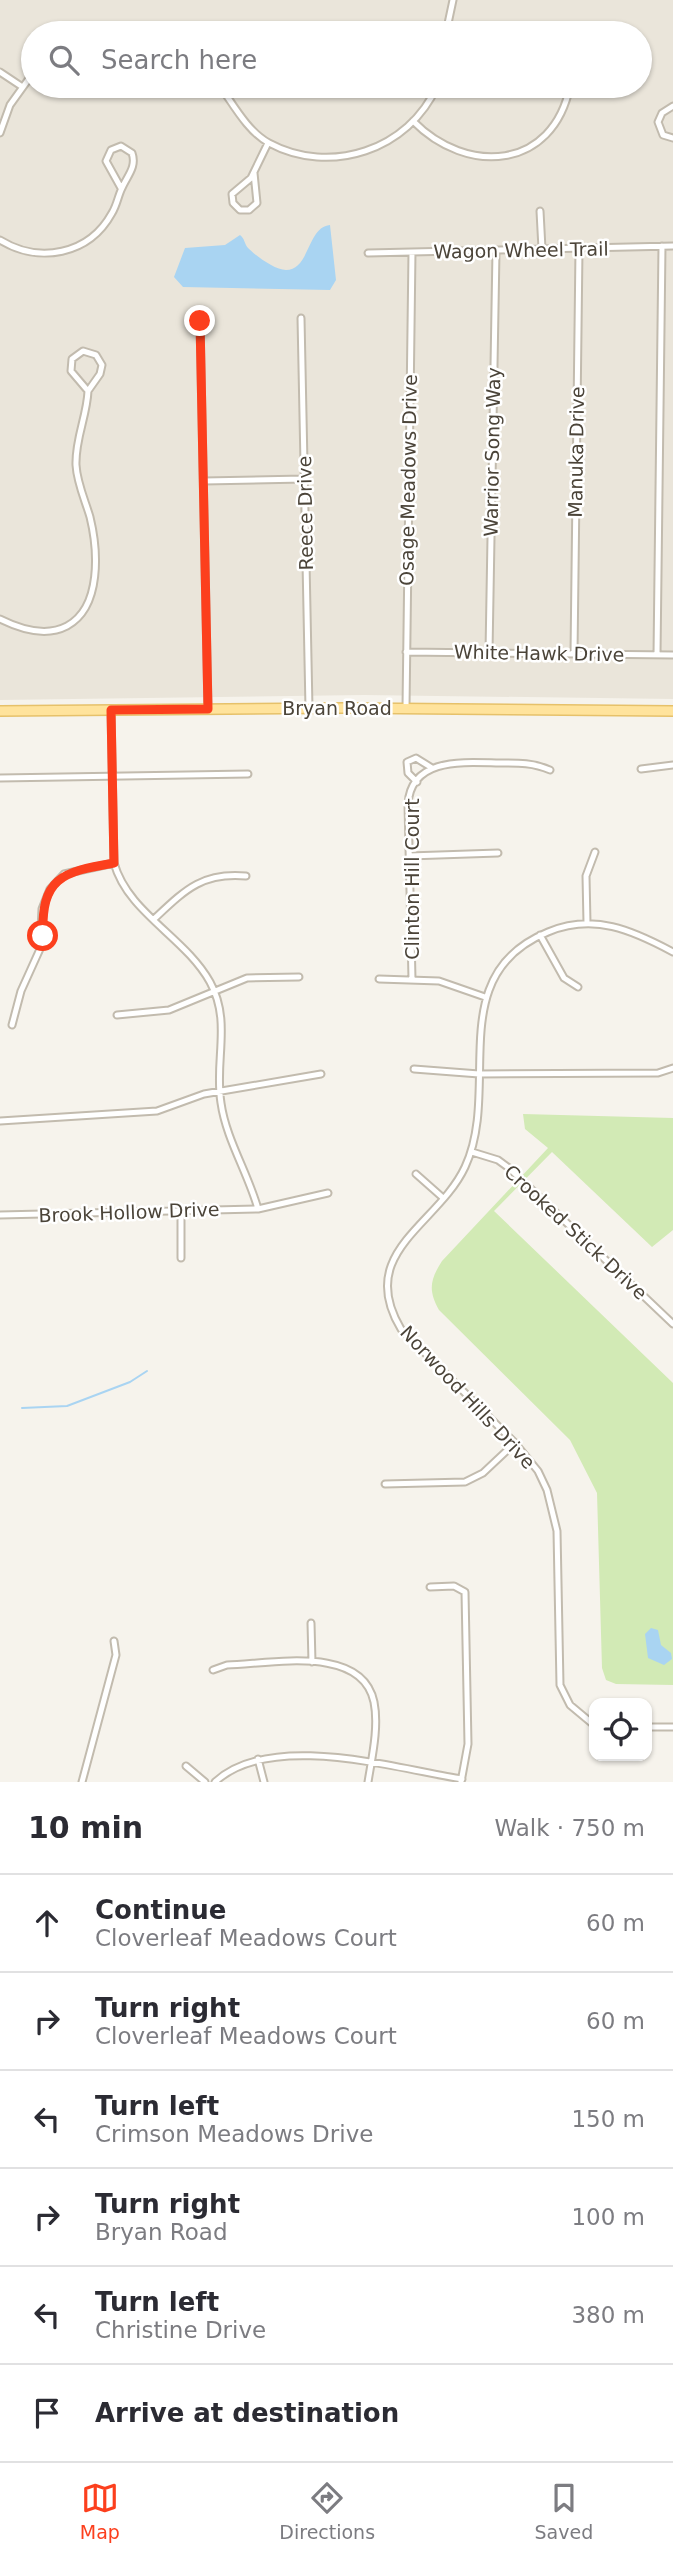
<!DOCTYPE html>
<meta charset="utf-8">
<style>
body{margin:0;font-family:"DejaVu Sans",sans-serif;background:#f7f7f7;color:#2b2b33}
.controls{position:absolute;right:21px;bottom:21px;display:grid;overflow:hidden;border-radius:14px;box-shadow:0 2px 5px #0004}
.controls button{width:63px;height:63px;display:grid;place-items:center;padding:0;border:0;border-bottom:2px solid #e1e1e2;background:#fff;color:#2b2b33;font:35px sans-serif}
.stop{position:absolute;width:21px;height:21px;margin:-16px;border:5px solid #fc3f1d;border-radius:50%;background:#fff}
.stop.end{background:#fc3f1d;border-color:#fff;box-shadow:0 2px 7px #0008}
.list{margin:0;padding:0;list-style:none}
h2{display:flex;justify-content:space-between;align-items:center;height:91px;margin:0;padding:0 28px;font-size:30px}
h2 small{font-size:23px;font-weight:400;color:#7c7c81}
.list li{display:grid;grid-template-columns:46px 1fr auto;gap:21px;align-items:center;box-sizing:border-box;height:98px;padding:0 28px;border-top:2px solid #e1e1e2}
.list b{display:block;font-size:26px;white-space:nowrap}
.list p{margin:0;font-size:23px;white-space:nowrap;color:#7c7c81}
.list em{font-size:23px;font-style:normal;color:#7c7c81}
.icon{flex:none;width:38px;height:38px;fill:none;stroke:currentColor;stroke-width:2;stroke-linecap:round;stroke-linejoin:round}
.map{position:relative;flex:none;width:673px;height:1782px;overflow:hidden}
.search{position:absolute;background:#fff;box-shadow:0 2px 5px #0004;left:21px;right:21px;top:21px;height:77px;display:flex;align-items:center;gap:18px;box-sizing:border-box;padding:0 24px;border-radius:38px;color:#7c7c81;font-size:26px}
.sheet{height:679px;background:#fff}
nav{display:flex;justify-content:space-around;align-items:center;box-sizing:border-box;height:98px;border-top:2px solid #e1e1e2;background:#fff;font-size:19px;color:#7c7c81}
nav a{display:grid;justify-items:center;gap:4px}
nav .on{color:#fc3f1d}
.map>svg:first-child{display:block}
.residential{fill:#eae5da;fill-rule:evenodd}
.green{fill:#d2eab5}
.water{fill:#a9d4f2}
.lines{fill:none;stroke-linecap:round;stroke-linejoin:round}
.stream{stroke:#a9d4f2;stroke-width:2}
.minor-casing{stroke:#c2bbae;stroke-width:9}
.primary-casing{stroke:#e6c16a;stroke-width:12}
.minor{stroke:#fff;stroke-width:5}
.primary{stroke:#ffe39c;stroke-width:9}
.route{stroke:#fc3f1d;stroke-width:9}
.labels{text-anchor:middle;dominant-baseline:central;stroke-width:5;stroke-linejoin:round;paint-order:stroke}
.street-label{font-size:19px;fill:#4b4439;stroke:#fff}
</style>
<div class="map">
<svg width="673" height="1782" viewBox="0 0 673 1782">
<rect width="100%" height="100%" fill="#f6f3ec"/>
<path class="residential" d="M0 0H673V699L364 695 0 700ZM33 33H640V86H33Z"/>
<path class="green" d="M523 1114 673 1118V1230L652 1247 552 1152 494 1211 673 1383V1685L616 1684 606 1680 602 1668 597 1493 570 1440 439 1310C428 1290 430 1280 442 1261L548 1148 525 1129Z"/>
<path class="water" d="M330 225 336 280 330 290 183 287 174 277 185 248 225 245 240 235C245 239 244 243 248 248 256 256 275 270 286 270 310 270 307 227 330 225Z
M651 1628 658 1630 661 1645 671 1653 672 1659 664 1665 648 1658 645 1634Z"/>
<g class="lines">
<path class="stream" d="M22 1408 67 1406 130 1382 147 1371"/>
<g class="minor-casing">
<path id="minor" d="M246 33 266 30 289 33
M316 33 330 28 340 33
M446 33 453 0
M560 33 570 30 578 33
M0 72 21 86
M220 86C233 104 248 132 269 143 330 176 409 150 437 86
M673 106 662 113 658 122 663 135 673 138
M413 121C467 176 553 170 570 86
M0 133 10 105 33 73
M254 173 257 203 249 210H240L233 203 232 194 251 178 268 143
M540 211 542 249
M0 240C39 264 89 255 112 213 117 205 118 196 122 188 127 176 137 167 132 153L121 146 111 150 106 161 121 188
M368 253 673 246
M301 318 309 708
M200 321 208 709
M83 351 96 355 102 365 100 374 88 391 71 371 72 359Z
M204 481 304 479
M0 619C20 629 46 637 67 626 102 607 98 550 90 517 85 500 77 483 76 465 75 439 87 416 88 391
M406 652 673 655
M489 652 496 251
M574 654 579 249
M657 655 662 246
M406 708 412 252
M111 710 114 863C128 913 185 937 210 982 232 1022 214 1061 221 1103 226 1139 248 1173 258 1209
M641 769 673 765
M0 778 248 774
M417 782 408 773 407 762 416 758 432 768
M409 856 498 853
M154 919C185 890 202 872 246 876
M587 923 586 876 595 852
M540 935 564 978 578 987
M379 979 439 981 485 997
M412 979 408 804C411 758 462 762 496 763 515 763 532 762 550 770
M117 1015 169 1010 247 978 299 977
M12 1025 21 991 40 949 42 909 50 889 64 874 114 863
M414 1069 479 1074 658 1073 673 1068
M0 1121 157 1111 204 1094 321 1074
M472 1152 498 1160 509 1168 673 1324
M416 1174 442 1197
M181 1210V1258
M0 1215 258 1209 328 1193
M385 1484 465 1482 483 1473 515 1443
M430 1587 454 1586 465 1592 468 1744 461 1782
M311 1623 312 1662
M213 1670 227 1665C270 1664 362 1644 374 1702 379 1727 372 1757 368 1782
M594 1725 570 1705 560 1685 557 1531 547 1490 538 1471 515 1443 401 1329C355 1252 438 1225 465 1167 502 1088 442 975 548 932 594 913 632 930 673 952
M647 1727H673
M258 1759 264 1782
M186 1766 205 1782
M82 1782 116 1655 114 1641
M215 1782C270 1731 394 1768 462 1779"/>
</g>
<g class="primary-casing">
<path id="primary" d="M0 711 345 708 673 711"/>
</g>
<use href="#minor" class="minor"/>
<use href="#primary" class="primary"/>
</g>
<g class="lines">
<path class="route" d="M43 936C41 878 61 872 114 863L111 710 208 709 200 321"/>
</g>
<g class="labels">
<g class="street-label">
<text transform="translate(521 250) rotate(-1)">Wagon Wheel Trail</text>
<text transform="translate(492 452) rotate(-89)">Warrior Song Way</text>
<text transform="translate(576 452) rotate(-89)">Manuka Drive</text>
<text transform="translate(408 480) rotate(-89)">Osage Meadows Drive</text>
<text transform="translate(305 513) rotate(-91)">Reece Drive</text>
<text transform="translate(539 653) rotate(1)">White Hawk Drive</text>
<text x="337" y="708">Bryan Road</text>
<text transform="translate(412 879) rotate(-90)">Clinton Hill Court</text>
<text transform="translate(129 1212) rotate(-2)">Brook Hollow Drive</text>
<text transform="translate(576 1232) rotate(43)">Crooked Stick Drive</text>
<text transform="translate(468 1397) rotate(47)">Norwood Hills Drive</text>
</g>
</g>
</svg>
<div class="controls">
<button><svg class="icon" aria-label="locate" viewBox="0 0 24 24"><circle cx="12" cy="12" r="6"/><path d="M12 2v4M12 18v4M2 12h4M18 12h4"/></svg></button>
</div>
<div class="stop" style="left:43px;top:936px"></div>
<div class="stop end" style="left:200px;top:321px"></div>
<div class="search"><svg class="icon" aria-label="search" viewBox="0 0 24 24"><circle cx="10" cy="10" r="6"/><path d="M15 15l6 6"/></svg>Search here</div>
</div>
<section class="sheet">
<h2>10 min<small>Walk · 750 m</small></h2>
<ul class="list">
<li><svg class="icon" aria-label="ahead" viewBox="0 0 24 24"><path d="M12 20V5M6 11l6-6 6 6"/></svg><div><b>Continue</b><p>Cloverleaf Meadows Court</p></div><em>60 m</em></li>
<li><svg class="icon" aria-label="right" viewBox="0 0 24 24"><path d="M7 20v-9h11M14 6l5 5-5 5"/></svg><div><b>Turn right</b><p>Cloverleaf Meadows Court</p></div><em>60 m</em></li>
<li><svg class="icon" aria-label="left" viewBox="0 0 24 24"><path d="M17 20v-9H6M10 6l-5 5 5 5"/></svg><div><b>Turn left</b><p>Crimson Meadows Drive</p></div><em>150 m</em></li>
<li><svg class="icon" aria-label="right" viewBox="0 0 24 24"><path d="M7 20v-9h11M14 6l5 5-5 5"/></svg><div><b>Turn right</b><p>Bryan Road</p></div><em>100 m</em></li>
<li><svg class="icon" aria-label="left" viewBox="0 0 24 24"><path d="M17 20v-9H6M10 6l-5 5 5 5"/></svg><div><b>Turn left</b><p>Christine Drive</p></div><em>380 m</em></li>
<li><svg class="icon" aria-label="arrive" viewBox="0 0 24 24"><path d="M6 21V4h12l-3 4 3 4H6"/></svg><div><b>Arrive at destination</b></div></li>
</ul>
</section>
<nav>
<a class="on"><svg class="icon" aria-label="map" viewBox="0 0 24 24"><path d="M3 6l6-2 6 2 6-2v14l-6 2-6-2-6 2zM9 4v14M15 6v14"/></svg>Map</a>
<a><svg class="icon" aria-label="directions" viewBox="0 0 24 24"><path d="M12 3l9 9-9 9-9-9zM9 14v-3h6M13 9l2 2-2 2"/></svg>Directions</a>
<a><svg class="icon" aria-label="saved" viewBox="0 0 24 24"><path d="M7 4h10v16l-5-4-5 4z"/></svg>Saved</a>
</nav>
